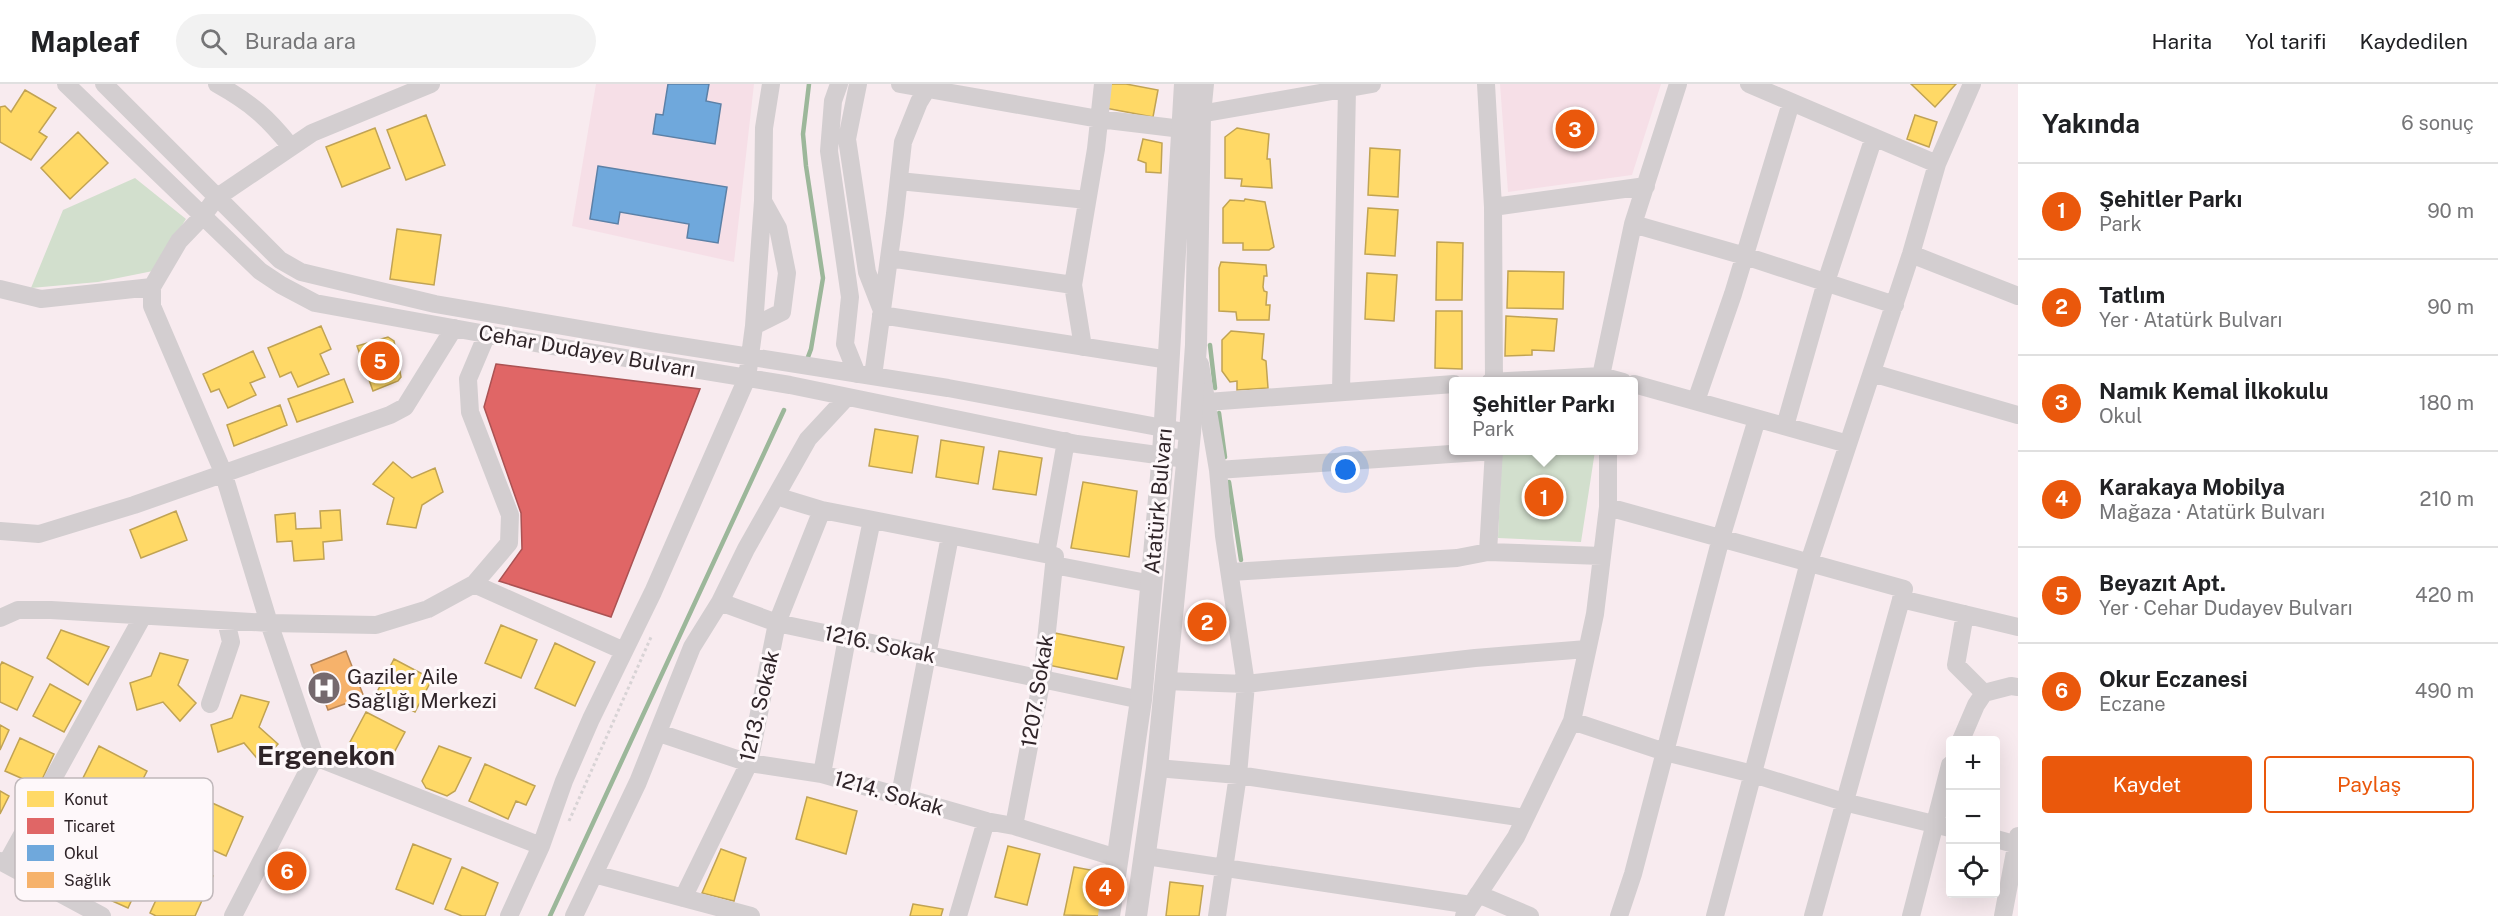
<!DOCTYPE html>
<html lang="tr">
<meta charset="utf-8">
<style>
body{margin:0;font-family:"Public Sans",sans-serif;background:#f2f2f2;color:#202124}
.controls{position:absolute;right:18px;bottom:18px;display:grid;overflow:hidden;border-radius:6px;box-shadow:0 6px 24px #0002}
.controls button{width:54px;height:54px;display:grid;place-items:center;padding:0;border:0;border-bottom:2px solid #e0e0e0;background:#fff;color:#202124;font:30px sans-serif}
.you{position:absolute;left:1346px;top:386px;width:21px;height:21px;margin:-15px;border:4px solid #fff;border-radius:50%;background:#1a73e8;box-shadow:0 0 0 9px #1a73e833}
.badge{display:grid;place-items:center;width:39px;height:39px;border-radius:50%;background:#ea580c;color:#fff;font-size:20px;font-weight:700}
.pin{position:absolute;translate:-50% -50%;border:3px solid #fff;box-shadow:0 2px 6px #0006}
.popup{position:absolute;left:1449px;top:293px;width:189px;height:78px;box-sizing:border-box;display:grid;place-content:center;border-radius:6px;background:#fff;filter:drop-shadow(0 2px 4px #0005);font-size:20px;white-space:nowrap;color:#757577}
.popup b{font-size:22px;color:#202124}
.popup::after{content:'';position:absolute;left:50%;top:100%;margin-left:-12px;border:12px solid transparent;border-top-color:#fff}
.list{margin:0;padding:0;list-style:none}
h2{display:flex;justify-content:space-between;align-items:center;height:78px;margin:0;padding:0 24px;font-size:26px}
h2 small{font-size:20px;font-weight:400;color:#757577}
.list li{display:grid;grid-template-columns:39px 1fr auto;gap:18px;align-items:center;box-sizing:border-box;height:96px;padding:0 24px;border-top:2px solid #e0e0e0}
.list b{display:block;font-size:22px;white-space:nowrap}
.list p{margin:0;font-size:20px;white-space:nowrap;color:#757577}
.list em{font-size:20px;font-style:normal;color:#757577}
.actions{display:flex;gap:12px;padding:18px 24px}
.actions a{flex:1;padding:14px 0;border:2px solid #ea580c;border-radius:6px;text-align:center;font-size:21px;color:#ea580c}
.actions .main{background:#ea580c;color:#fff}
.icon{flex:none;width:33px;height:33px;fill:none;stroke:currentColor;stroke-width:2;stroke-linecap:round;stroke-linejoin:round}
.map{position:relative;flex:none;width:2018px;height:832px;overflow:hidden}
header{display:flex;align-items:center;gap:36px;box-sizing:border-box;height:84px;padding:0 30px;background:#fff;border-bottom:2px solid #e0e0e0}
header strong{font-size:28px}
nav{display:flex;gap:33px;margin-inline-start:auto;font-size:21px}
.search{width:420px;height:54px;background:#f2f2f2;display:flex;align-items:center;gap:15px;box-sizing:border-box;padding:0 21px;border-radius:33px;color:#757577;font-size:22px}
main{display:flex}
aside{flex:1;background:#fff}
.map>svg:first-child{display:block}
.built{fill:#f6dfe7}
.green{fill:#d2dfcd}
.homes{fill:#ffd966;stroke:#c1a353;stroke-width:1.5}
.shops{fill:#e06666;stroke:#ab5253;stroke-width:1.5}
.schools{fill:#6fa8dc;stroke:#5c80a6;stroke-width:1.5}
.health{fill:#f6b26b;stroke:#ba8757;stroke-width:1.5}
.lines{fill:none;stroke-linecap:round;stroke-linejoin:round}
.stream{stroke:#9cb79a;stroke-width:4.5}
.path{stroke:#d8d3d5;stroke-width:3;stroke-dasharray:3 3;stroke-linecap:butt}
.minor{stroke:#d3ced0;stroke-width:18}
.major{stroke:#d3ced0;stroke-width:22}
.labels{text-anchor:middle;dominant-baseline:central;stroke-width:6;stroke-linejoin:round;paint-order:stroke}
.street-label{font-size:21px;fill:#2f2428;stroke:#fef8fa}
.poi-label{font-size:21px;fill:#2f2428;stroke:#fef8fa;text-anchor:start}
.district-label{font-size:27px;font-weight:bold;fill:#2f2428;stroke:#fef8fa}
.key{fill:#fef8fa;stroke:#c0b8bb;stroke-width:1.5}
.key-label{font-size:16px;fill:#2f2428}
</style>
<header>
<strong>Mapleaf</strong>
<div class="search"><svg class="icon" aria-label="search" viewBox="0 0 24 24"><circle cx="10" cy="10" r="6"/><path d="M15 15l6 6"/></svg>Burada ara</div>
<nav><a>Harita</a><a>Yol tarifi</a><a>Kaydedilen</a></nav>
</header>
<main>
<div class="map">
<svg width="2018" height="832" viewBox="0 0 2018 832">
<rect width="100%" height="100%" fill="#f8ebef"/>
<path class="built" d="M596 0H754L734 178 572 142Z
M1500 0H1661L1632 91 1508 108Z"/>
<path class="green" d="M135 94 186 135 153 187 98 198 31 204 63 126Z
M1502 367H1595L1581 458 1498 454Z"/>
<path class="homes" d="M1110 0H1126L1158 6 1153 33 1105 24Z
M1911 0H1956L1935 23Z
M25 6 56 24 39 48 47 53 31 76 0 58V23L5 22 11 28Z
M426 31 445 81 406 96 387 46Z
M1915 31 1937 38 1929 63 1907 55Z
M375 44 390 84 342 103 326 63Z
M1237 44 1269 50 1267 75H1270L1272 104 1241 102 1242 95 1225 94V53Z
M78 48 108 79 70 115 41 84Z
M1143 55 1162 59 1161 89 1146 88V79L1138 76Z
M1370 64 1400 66 1398 113 1368 111Z
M1245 115 1265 118 1274 163 1269 166H1243V159H1223V124L1230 116 1244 117Z
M1368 124 1398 126 1395 172 1365 170Z
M397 145 441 151 434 201 390 195Z
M1437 158 1463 159 1462 216H1436Z
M1221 178 1266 181 1267 192H1264L1263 203 1264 207 1267 208 1266 221H1270L1269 236H1237L1236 228 1219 227V184Z
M1508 187 1564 188 1563 225 1507 224Z
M1367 189 1397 191 1394 237 1365 235Z
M1436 227H1462V285L1435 284Z
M1506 232 1557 235 1554 267 1532 266V271L1505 272Z
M321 242 331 265 320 270 329 290 298 303 291 288 280 293 268 264Z
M1231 247 1264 250 1262 275 1266 277 1268 304 1237 306V297L1230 298 1222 287V256Z
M388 253 394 257 401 293 398 297 373 307 357 262Z
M253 267 265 293 250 299 256 311 228 324 219 305 211 308 203 290Z
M344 295 353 318 297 338 288 315Z
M280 321 287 341 234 362 227 341Z
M875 345 918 352 912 389 869 382Z
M941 356 984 363 978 400 936 393Z
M999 367 1042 374 1036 411 993 405Z
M393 378 412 394 435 384 443 408 422 421 416 444 387 440 394 414 373 400Z
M1083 398 1137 407 1129 473 1071 464Z
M340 426 342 456 323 458 324 475 294 477 292 457 277 458 275 431 295 429 296 445 321 444 320 427Z
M176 427 187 456 141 474 130 446Z
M1223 526 1225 548 1191 550 1189 528Z
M501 541 537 556 521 594 485 579Z
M61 546 109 563 88 601 47 574Z
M1055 549 1124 563 1117 595 1048 581Z
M555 559 595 578 575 622 535 604Z
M160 569 188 576 178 601 196 619 180 637 163 618 137 626 130 599 151 592Z
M394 575 432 595 415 628 377 608Z
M2 578 33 593 17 626 0 618V582Z
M50 600 81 617 64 648 33 632Z
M241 611 269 618 259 643 278 660 261 679 244 659 218 668 211 641 232 634Z
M366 628 405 648 388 680 349 660Z
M0 641 9 646 0 666Z
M20 654 54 670 39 702 5 687Z
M99 662 147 687 126 729 78 704Z
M439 662 471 674 455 707 447 712 426 704 422 697Z
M485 680 535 702 526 721 516 717 508 735 469 717Z
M0 707 9 712 0 730Z
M188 708 243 733 226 772 171 747Z
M807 713 857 727 846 770 796 755Z
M62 724 101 742 76 797 37 779Z
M114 752 153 770 128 824 90 807Z
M413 760 451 775 433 820 396 805Z
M1008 762 1040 770 1027 821 995 813Z
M721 765 746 774 734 817 702 809Z
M175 775 213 792 195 832H156L150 829Z
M462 783 498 799 485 832H462L445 825Z
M1074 783 1112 790 1103 832 1064 831Z
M1170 798 1203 802 1199 832H1166Z
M913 820 943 825 941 832H910Z"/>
<path class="shops" d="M496 280 700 305 611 533 499 497 522 465 521 429 484 323Z"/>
<path class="schools" d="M668 0H709L706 17 721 20 715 60 653 50 656 30 663 31Z
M598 82 727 103 718 159 687 154 689 140 620 128 618 140 590 135Z"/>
<path class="health" d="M346 567 364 613 328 626 311 581Z"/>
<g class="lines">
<path class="stream" d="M1210 261 1215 304
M808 273 811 265 823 194 806 82 803 50 809 0
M1219 329 1225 373
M1229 398 1241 476
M550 832 784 326"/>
<path class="path" d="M569 737 652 551"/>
<path class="minor" d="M66 0 260 187 281 201 315 219 552 262 790 301 1077 360 1186 375
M104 0 280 176 301 188 435 220 656 258 948 304 1190 349
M217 0C251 19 267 33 291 63
M839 0 833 17 829 67 850 213 845 260 857 290
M858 0 847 55 867 188 881 224
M900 0 1099 35 1182 45
M1486 0 1493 123 1494 298
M1749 0 1937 80
M1200 30 1372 0
M899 97 1087 116
M1493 123 1646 102
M1633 140 1745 172 1895 221
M1911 170 2018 212
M889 174 1073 201
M0 205 41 215 152 203
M881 231 1169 276
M754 242 782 228 787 189 778 144 763 117
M1083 263 1073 201 1096 65 1103 0
M1200 280 1218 386 1224 452 1246 600 1238 691 1217 832
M1872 289 2018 331
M873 292 895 130 903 58 919 18 930 0
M1490 298 1601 292 1623 298
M1602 298 1601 292 1633 140 1678 0
M1634 300 1848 360
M1341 307 1347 5
M1696 317 1733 210 1791 19
M1207 318 1454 300
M1785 342 1826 198 1874 53
M1218 386 1494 367
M776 412 822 426 1055 472 1042 594 1014 742
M1608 423 1904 505 1813 832
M0 447 39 450 134 421 390 331 405 323 454 244
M1488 468 1494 366
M1046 470 1066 357
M1054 481 1152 500
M1231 488 1457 474 1488 468 1602 472
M474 500 624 567
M1901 515 2018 543
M720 518 777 539 1141 616
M1965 530 1956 581 1984 609
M0 534 18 526H51L269 539 376 541 428 525 474 500 509 459 510 431 470 328 468 295 487 250
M1165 597 1246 600 1475 574 1587 565
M210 620 231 558 226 537
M1572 637 1665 668 1753 690 1844 718 1950 744
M659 649 749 679 822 690 986 737 1014 742 1117 774
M1961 656 1976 621 1984 609 2011 602 2018 603
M315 673 541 762
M1157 684 1238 691 1525 734
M822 690 847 554 872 436
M900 711 950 452
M1996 755 2018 761
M1146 772 1471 821
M0 777 102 832
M6 780 143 532
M594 790 751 832
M1478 810 1530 832
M683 814 749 679 777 539 822 426
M233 832 315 673 269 539 223 388 152 222V203L179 157 202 133 216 114 312 49 431 0
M509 832 541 762 564 697 591 635 653 508 747 294 754 242 763 117 764 44 771 0
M574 832 638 698 692 563 720 518 746 465 808 355 847 313
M958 832 986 737
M1464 832 1516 753 1572 637 1595 530 1608 423V366
M1619 832 1633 790 1721 454 1757 335
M1715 832 1809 478 1911 170 1937 80 1972 0
M1911 832 1950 681
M2003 832 2018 752"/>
<path class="major" d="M1109 832 1141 616 1163 370 1185 0
M1136 832 1157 684 1190 349 1196 261 1200 30 1203 0"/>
</g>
<defs>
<g id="hospital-disc" transform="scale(1.725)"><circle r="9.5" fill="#756a6e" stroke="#fef8fa"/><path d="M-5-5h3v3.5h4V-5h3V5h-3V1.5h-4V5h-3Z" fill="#fff"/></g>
</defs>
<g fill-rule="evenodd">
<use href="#hospital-disc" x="324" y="604"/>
</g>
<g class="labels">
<g class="street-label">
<text transform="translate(587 267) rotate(10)">Cehar Dudayev Bulvarı</text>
<text transform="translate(1158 417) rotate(-85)">Atatürk Bulvarı</text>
<text transform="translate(880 560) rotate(12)">1216. Sokak</text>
<text transform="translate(1037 607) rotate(-81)">1207. Sokak</text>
<text transform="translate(759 622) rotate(-77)">1213. Sokak</text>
<text transform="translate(889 709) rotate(16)">1214. Sokak</text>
</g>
<g class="poi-label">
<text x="347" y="592">Gaziler Aile<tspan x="347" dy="24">Sağlığı Merkezi</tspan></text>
</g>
<g class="district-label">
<text x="326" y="671">Ergenekon</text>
</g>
</g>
<rect x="15" y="694" width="198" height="123" rx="9" class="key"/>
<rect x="27" y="707" width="27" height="16" fill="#ffd966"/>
<rect x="27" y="734" width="27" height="16" fill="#e06666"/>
<rect x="27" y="761" width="27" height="16" fill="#6fa8dc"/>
<rect x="27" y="788" width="27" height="16" fill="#f6b26b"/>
<g class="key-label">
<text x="64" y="721">Konut</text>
<text x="64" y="748">Ticaret</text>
<text x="64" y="775">Okul</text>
<text x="64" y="802">Sağlık</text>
</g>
</svg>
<div class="controls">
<button>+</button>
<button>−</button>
<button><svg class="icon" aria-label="locate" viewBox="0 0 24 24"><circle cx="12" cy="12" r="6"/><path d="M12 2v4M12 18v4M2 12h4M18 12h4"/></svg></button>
</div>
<div class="you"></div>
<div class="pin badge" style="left:1544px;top:413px">1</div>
<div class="popup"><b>Şehitler Parkı</b>Park</div>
<div class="pin badge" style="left:1207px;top:538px">2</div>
<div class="pin badge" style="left:1575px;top:45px">3</div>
<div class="pin badge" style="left:1105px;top:803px">4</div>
<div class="pin badge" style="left:380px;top:277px">5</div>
<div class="pin badge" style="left:287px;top:787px">6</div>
</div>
<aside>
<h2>Yakında<small>6 sonuç</small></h2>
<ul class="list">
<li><span class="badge">1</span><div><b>Şehitler Parkı</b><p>Park</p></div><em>90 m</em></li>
<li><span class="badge">2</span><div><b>Tatlım</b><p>Yer · Atatürk Bulvarı</p></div><em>90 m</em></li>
<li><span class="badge">3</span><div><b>Namık Kemal İlkokulu</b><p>Okul</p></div><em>180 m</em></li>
<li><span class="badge">4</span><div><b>Karakaya Mobilya</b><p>Mağaza · Atatürk Bulvarı</p></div><em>210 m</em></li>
<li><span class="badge">5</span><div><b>Beyazıt Apt.</b><p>Yer · Cehar Dudayev Bulvarı</p></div><em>420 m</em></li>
<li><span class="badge">6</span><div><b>Okur Eczanesi</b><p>Eczane</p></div><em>490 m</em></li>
</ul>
<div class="actions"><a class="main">Kaydet</a><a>Paylaş</a></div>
</aside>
</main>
